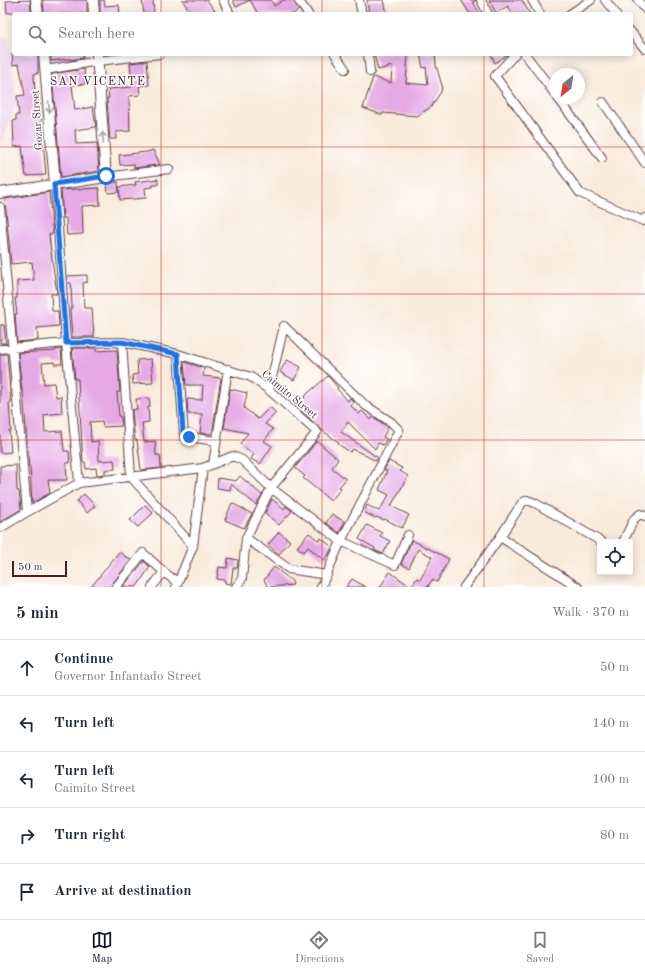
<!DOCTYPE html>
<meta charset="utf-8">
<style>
body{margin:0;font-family:"Old Standard TT",serif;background:#f6f6f7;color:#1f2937}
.controls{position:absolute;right:12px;bottom:12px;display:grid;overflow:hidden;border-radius:4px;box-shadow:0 2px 10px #0003}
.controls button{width:36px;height:36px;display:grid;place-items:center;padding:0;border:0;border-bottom:1px solid #e0e1e3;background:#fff;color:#1f2937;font:20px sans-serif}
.compass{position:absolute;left:549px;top:68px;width:36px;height:36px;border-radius:50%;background:#fff;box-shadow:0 2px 10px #0003;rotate:210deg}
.scale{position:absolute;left:12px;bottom:10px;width:55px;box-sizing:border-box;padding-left:4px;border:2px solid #4a1f2b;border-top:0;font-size:11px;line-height:14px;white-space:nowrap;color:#4a1f2b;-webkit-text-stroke:3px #fff;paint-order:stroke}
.stop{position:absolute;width:12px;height:12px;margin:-9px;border:3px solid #1a73e8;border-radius:50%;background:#fff}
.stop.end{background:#1a73e8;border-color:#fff;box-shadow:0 1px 4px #0008}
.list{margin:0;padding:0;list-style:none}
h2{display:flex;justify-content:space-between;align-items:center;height:52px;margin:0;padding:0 16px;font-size:17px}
h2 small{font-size:13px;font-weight:400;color:#747a83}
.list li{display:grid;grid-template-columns:26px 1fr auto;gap:12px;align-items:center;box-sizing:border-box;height:56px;padding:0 16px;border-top:1px solid #e0e1e3}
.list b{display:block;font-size:15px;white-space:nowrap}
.list p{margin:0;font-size:13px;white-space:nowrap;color:#747a83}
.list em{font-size:13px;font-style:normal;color:#747a83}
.icon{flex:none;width:22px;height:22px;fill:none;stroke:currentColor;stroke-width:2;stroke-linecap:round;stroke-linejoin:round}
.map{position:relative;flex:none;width:645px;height:587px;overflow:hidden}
.search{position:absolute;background:#fff;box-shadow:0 2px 10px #0003;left:12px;right:12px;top:12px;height:44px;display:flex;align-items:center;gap:10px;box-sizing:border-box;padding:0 14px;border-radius:4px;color:#747a83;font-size:15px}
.sheet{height:332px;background:#fff}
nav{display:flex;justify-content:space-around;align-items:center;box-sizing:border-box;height:56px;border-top:1px solid #e0e1e3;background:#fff;font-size:11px;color:#747a83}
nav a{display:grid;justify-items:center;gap:2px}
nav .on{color:#111827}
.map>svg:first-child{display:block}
.built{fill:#edd1e9}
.building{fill:#e5aae5}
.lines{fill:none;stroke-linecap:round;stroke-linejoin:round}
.minor-casing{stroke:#643e45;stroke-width:10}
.tertiary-casing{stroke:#643e45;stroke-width:12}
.minor{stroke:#fff;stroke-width:8}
.tertiary{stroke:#fff;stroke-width:10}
.oneway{stroke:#ae9aa0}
.route{stroke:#1a73e8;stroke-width:5}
.grid{fill:none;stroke:#d62828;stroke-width:1;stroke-opacity:0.55}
.labels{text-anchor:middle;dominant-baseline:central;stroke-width:3;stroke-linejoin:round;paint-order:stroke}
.street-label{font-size:11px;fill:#4a1f2b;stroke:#fff}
.neighbourhood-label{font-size:12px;letter-spacing:1px;fill:#4a1f2b;stroke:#fff}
</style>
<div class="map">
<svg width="645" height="587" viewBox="0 0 645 587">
<rect width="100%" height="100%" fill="#fff"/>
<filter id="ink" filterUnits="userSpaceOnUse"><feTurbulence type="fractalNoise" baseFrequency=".025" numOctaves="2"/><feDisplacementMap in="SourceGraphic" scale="8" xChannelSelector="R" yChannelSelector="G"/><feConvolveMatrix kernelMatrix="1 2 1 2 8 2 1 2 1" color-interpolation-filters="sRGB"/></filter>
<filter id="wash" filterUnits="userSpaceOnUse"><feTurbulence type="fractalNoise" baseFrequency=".012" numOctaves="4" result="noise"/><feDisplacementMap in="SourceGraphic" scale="16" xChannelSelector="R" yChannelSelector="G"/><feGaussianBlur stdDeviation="0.9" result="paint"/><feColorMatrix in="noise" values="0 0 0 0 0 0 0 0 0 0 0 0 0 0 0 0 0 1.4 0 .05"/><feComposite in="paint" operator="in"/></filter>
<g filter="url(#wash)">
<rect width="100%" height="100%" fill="#f9ebdb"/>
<path class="built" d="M8 37 17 102 0 147V38Z"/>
<g id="blocks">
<path class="building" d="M30 0 31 14H17V12L7 13 6 1Z
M43 0H87V14H44Z
M100 0H104L105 6 119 5 120 14H100Z
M142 0H153L154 14H144Z
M182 0H207L217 14H192Z
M233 0H250L236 7Z
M250 0H271L274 6 283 0H293L299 10 293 14H258Z
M367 0H384L387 14H369Z
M461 0H476L473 2 480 14H470Z
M489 0H522L530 14H513L508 6 496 13Z
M12 54H38V73L34 74 35 94H39L46 175 26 176 22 146 14 147 13 121 16 120V115H19L17 96 25 95 19 64 13 65Z
M51 54H83V58L70 60V59L51 61Z
M374 54H408L406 83 428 85 426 67 423 68 420 54H435L436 65 442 86 441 92 431 107 417 116 383 113 382 115 363 108 373 77 391 83 392 66 378 70Z
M491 54H508L495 63Z
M147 61 149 85 139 86 140 95 129 96 130 131 116 132V139H110L107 98H109L108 89 132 87 130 63Z
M84 69 85 84 72 85 75 110 93 107 96 127 75 130 76 144 97 143 99 171 61 177 52 74Z
M153 150 160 164 157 165 134 168V164L120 165 119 155 147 152Z
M158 179V185H153V187L145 188 146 198 120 200 119 187 136 185 135 182Z
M110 182H118L119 192 108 193 107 183Z
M99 188 100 205 82 206 83 234 67 235 66 218H63L61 190Z
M49 192 52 227 53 234H49L50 244 57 294H51L52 311H58L59 326 37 328 38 340 17 342 15 314H17L15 298H17V281L34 280 32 262 11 264 5 199Z
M87 275V282L83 283 84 308H92L94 337H72L70 309 72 308 71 283H67V276Z
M0 325H4L6 343H0Z
M72 348H96V351L117 350 120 392H117L119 417H121L122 426 103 427 102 421 90 422 91 442 98 441 99 461 114 460 115 469 105 470V474L97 475 96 468 86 469 85 462H83L78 379H75Z
M61 349 62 364H54V362L42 363 44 384 54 383 56 397 61 396 62 413 44 415 45 432 62 431 64 451H69L70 463H66L67 480H48L50 493 32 503 30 467H29L23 391H22L18 353 55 351V350Z
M0 354H7L11 403H9L11 431H9L11 452 0 453Z
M151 359 153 383 133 384 132 375 138 374 137 360Z
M287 360 301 367 294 380 280 372Z
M184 362 204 368 203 376 221 378 212 434 200 433 202 414H188L187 399 202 400 203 385H186Z
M328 376 338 388 337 389 348 401 350 398 354 402 351 406 359 414 362 411 371 420 373 417 388 427 383 437 387 439 383 445 378 443 375 449 348 422 341 432 378 458 376 461 353 449 350 452 338 444 339 443 322 430 297 407 308 393Z
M230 389 247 393 244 408 258 419 270 407 276 413 265 424 273 429 264 441 272 446 260 464 251 459 254 454 240 444 248 433 224 428Z
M149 398 150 407H148L149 422 142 423 144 442 155 441 156 455H160L161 468 141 470 137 440H135L132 410 137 409 136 399Z
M317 441 338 459 332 468 346 479 339 487 341 488 331 501 303 478 305 476 295 468Z
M389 461 402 468 400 471 408 476 391 506 409 515 402 528 385 519 384 520 376 517 375 518 364 512 367 505 379 511 389 495 379 490 387 471 384 470Z
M16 465 17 491H19L21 509 0 522V466Z
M240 476 262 495 256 505 231 484 230 490 217 488 218 478 236 481Z
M84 494 95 506 87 513 77 501Z
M272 499 284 509 286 506 292 511 279 525 265 513Z
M232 503 252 514 244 528 225 520Z
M145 505 153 513 138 527 130 520Z
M332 514 345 522 339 533 326 523Z
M367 525 382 533 380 536 390 541 383 554 374 550 375 548 359 539Z
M279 532 290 541 279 554 268 545Z
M309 533 319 541 321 538 332 547 329 554 324 560 308 547 304 552 297 547Z
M412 540 449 559 437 582 432 580 428 586 429 587H380L390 572 411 587 417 578 420 580 432 557 418 549 409 568 401 564Z
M119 552 131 560 112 584 111 587H91Z
M228 558 238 560 237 568H233L231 584 225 583V580L217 579 219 567 227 568Z
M144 561 150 567 138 585 136 587H123Z
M274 567 292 581 293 585 268 587 264 580Z
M352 579 366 587H346Z"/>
</g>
</g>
<g filter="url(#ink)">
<use href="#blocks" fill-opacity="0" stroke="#643e45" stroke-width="1"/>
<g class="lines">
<g class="minor-casing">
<path id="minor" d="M223 0 230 14
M298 0 308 14
M359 0 362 14
M481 0 488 14
M532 0 540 14
M605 0 616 14
M638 0 645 9
M570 14 591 0
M631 32 645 49
M335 54 345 69
M368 54 370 72
M515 54 495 76 580 193 643 221 645 218
M525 54 555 94
M46 70 98 61 160 54
M558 98 602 158
M603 102 645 163
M106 177 169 169
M55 184 66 343 79 483
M0 207 27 512
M122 342 131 477 193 546
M0 349 66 343 122 342 178 354 251 377 269 390 317 432 271 488 246 538 242 579 236 587
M178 354 184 435 189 437 216 441
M269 390 284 326 365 405 391 422 399 430 341 541 321 587
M213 464 228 369
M0 528 27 512 79 483 203 468 233 456 242 460 271 488 341 541 395 565 408 535
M500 537 578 587
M246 538 289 569 327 575
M623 542 634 519 640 514 645 516
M164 572 178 583
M116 587 143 553 164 572 152 587
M176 587 193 546 203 468
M464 587 500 537 522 503 527 500 535 503 602 542"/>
</g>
<g class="tertiary-casing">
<path id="tertiary" d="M36 0 38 14
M93 0 94 14
M44 54 55 184
M0 193 106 177 97 54"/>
</g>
<use href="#minor" class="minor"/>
<use href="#tertiary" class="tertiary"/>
</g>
<defs><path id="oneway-shaft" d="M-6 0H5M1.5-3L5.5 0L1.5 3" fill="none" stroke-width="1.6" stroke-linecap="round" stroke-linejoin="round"/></defs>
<g class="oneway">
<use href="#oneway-shaft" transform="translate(49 107) rotate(86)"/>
<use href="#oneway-shaft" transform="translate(103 138) rotate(-94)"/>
</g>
</g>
<g class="lines" filter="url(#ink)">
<path class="route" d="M106 176 54 184 66 343 122 342 178 354 183 432 184 435 189 437"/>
</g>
<path class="grid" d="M161 0V14M322 0V14M484 0V14M161 54V587M322 54V587M484 54V587M0 147H645M0 294H645M0 440H645"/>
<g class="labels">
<g class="street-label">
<text transform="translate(38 120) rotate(-94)">Gozar Street</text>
<text transform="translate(289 395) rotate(40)">Caimito Street</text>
</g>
<g class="neighbourhood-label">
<text x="98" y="82">SAN VICENTE</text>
</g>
</g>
</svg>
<div class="controls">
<button><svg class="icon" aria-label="locate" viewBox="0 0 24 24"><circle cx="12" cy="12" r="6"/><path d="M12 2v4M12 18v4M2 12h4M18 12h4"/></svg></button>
</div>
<svg class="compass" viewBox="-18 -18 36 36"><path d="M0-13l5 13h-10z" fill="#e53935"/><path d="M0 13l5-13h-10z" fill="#747a83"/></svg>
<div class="scale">50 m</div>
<div class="stop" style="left:106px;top:176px"></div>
<div class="stop end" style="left:189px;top:437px"></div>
<div class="search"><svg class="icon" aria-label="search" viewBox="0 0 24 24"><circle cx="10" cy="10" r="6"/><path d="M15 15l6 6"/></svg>Search here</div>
</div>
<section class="sheet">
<h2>5 min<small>Walk · 370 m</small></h2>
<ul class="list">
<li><svg class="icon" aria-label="ahead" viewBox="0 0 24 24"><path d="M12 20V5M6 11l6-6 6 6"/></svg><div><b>Continue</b><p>Governor Infantado Street</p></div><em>50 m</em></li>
<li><svg class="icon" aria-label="left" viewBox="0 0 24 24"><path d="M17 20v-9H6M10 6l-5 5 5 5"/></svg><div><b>Turn left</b></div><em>140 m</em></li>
<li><svg class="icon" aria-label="left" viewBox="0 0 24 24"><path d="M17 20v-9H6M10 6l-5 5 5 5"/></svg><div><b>Turn left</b><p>Caimito Street</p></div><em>100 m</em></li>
<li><svg class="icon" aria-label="right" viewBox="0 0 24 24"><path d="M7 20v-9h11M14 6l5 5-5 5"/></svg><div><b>Turn right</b></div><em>80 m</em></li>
<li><svg class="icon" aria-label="arrive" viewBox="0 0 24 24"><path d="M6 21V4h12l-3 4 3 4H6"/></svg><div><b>Arrive at destination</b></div></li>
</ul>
</section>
<nav>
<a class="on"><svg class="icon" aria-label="map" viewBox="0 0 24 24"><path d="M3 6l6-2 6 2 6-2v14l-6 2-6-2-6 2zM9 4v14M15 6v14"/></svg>Map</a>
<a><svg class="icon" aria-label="directions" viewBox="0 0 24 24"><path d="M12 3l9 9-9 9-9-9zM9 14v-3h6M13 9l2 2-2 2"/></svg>Directions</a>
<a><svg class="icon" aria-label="saved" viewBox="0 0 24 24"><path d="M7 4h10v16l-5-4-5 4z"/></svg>Saved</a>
</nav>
